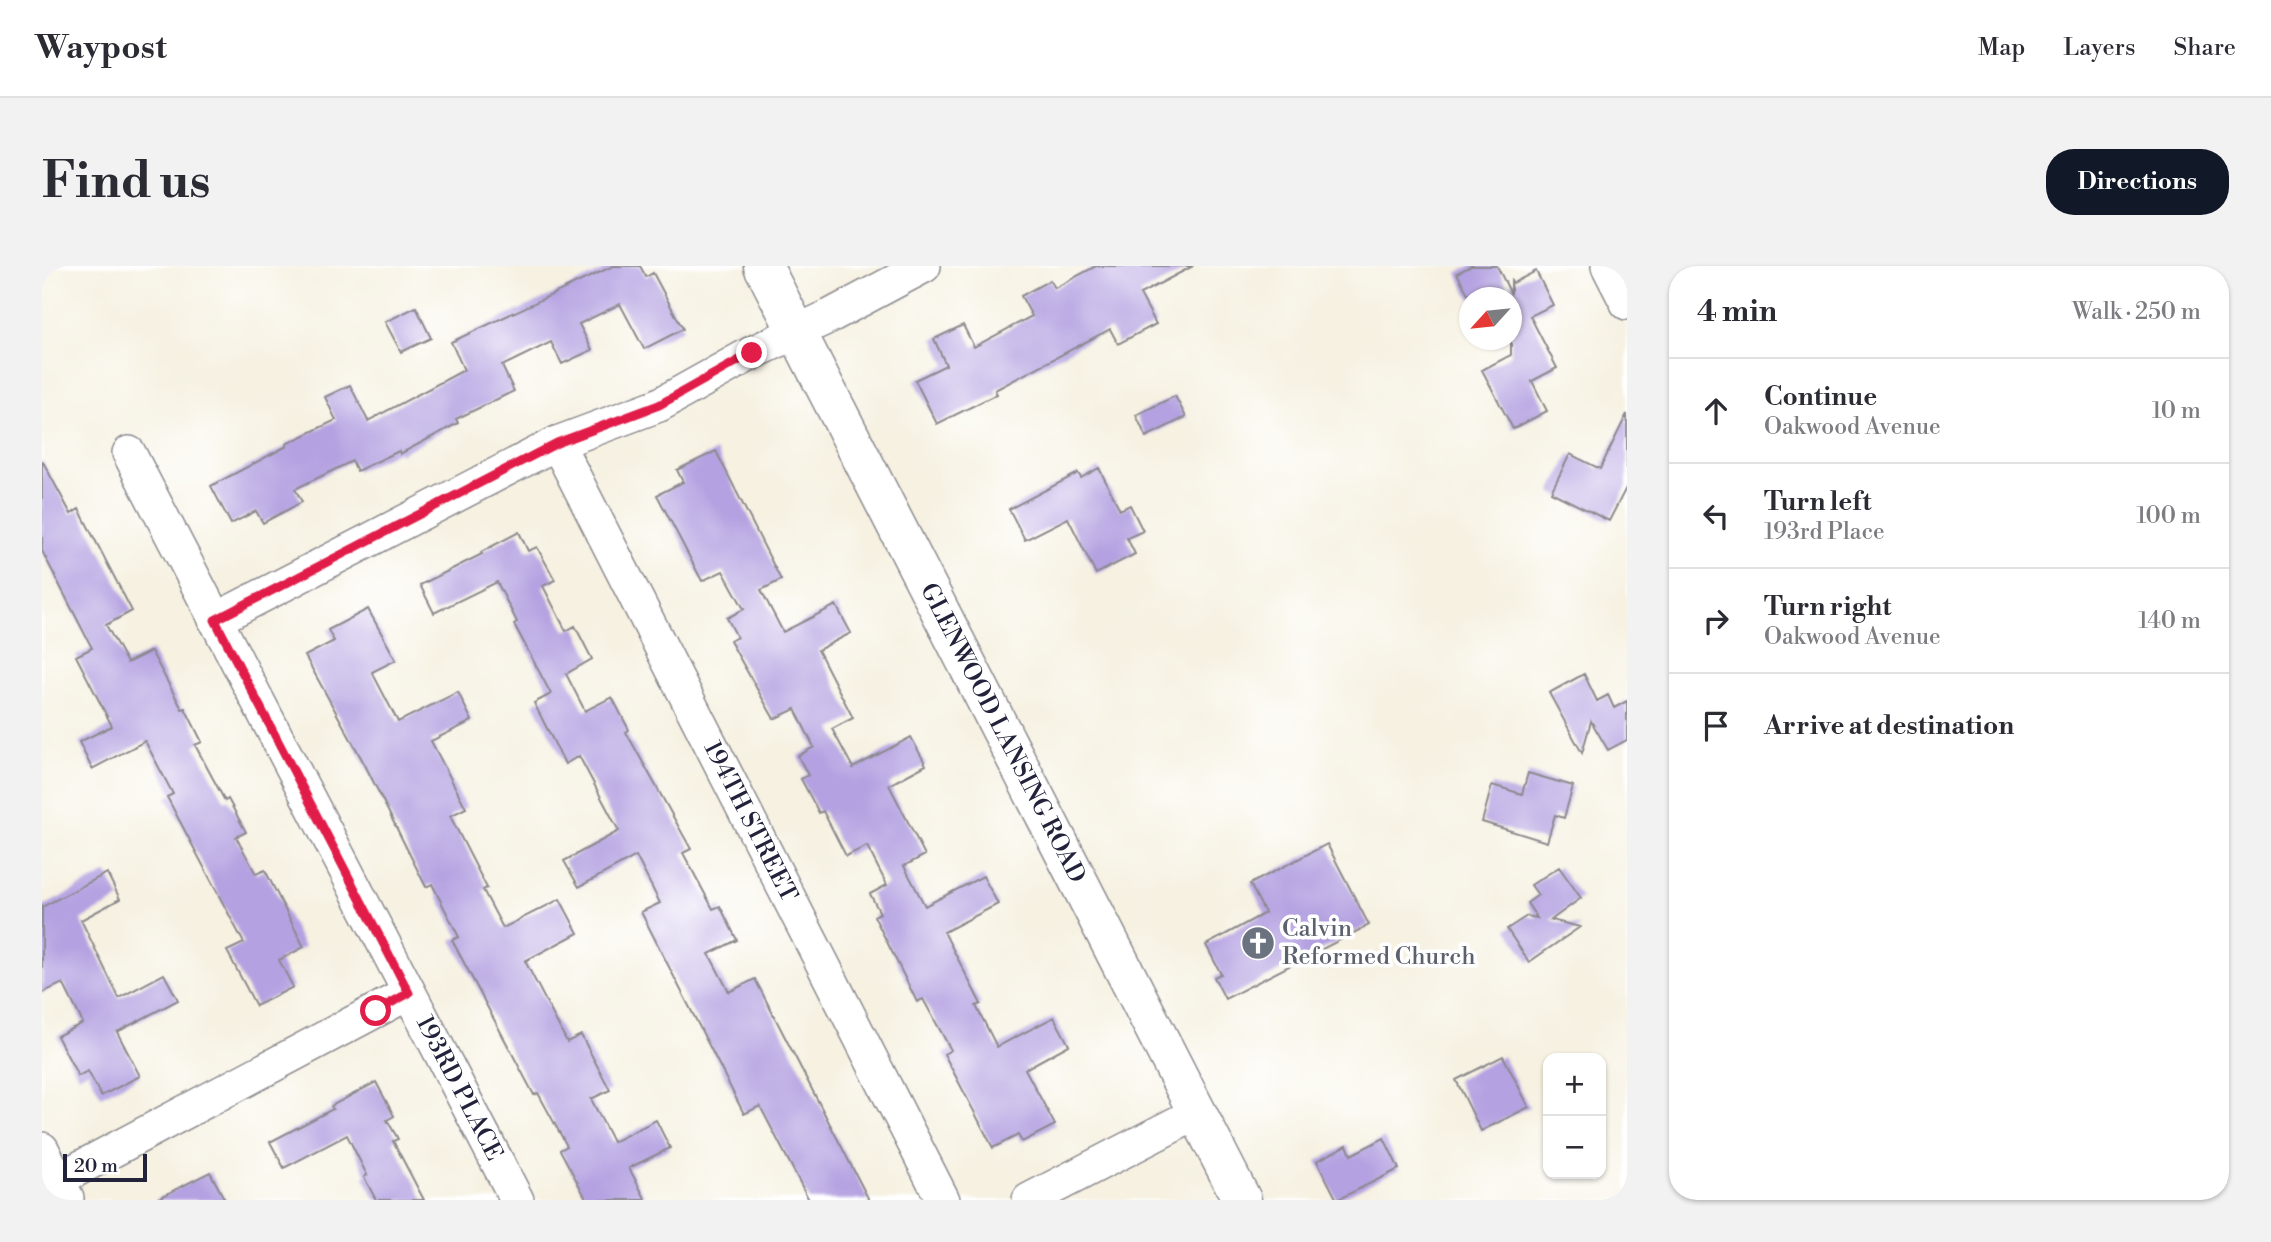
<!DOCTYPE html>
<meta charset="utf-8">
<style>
body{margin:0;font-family:"Libre Bodoni",serif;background:#f2f2f3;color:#2b2b33}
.controls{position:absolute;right:21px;bottom:21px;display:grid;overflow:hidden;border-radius:14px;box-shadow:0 2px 5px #0004}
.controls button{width:63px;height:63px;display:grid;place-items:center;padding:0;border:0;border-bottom:2px solid #e1e1e2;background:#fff;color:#2b2b33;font:35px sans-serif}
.compass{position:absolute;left:1417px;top:21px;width:63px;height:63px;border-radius:50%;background:#fff;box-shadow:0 2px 5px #0004;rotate:243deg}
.scale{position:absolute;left:21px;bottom:18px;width:84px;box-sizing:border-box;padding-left:7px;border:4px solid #22223b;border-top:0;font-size:19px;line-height:24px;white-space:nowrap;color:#22223b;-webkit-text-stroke:5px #fff;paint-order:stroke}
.stop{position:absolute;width:21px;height:21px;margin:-16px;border:5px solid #e11d48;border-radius:50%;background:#fff}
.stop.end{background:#e11d48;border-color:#fff;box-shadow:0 2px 7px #0008}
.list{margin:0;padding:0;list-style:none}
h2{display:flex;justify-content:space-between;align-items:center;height:91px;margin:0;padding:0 28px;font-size:30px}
h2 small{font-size:23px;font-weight:400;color:#7c7c81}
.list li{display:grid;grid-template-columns:46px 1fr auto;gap:21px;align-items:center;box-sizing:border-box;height:105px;padding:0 28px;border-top:2px solid #e1e1e2}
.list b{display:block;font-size:26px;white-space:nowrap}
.list p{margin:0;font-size:23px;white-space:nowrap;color:#7c7c81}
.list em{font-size:23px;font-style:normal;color:#7c7c81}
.icon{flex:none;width:38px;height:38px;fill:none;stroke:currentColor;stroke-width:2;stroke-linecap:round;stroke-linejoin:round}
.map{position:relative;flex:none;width:1585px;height:934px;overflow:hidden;border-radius:28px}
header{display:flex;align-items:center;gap:42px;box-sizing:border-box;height:98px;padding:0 35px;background:#fff;border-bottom:2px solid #e1e1e2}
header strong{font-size:33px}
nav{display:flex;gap:38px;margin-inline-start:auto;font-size:24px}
.intro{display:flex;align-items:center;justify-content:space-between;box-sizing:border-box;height:168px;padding:0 42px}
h1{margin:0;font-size:49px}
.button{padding:18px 32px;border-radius:28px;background:#111827;color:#fff;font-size:24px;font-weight:700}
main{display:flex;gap:42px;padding:0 42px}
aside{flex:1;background:#fff;border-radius:28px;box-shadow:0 2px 5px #0004}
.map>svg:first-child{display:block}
.building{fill:#b4a1e1}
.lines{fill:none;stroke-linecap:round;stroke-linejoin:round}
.minor-casing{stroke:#8c8a8e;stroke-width:36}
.major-casing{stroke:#8c8a8e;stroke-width:41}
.minor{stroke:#fff;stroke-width:33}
.major{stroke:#fff;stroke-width:38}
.route{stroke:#e11d48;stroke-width:9}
.labels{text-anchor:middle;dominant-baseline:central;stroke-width:7;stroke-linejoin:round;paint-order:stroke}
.street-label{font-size:24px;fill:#22223b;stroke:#fff}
.worship-label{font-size:24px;fill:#5b616d;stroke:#fff;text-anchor:start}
</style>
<header>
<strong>Waypost</strong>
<nav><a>Map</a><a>Layers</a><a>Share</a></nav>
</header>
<div class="intro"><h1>Find us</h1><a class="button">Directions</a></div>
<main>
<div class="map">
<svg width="1585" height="934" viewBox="0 0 1585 934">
<rect width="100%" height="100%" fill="#fff"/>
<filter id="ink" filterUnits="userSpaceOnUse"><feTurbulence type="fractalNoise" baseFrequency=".0143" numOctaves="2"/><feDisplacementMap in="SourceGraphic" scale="14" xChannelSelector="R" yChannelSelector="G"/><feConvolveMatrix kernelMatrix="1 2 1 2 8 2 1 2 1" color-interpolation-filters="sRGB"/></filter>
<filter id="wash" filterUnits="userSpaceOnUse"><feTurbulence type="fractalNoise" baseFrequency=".00686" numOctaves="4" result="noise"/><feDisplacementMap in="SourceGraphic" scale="28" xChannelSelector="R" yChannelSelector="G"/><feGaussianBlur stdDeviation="1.57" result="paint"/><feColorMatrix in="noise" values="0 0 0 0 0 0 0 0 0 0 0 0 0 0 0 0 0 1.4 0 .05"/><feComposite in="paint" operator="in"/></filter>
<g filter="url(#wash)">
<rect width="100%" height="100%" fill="#f6f1e1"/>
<g id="blocks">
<path class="building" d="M571 0H598L604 11 611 7 641 63 602 83 578 38 537 58 550 84 520 98 509 76 460 100 472 125 414 153 416 157 358 188 357 185 315 205 310 195 253 223 260 236 221 257 214 245 189 258 169 220 245 180 244 178 294 154 283 131 308 119 326 155 422 104 409 76Z
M1054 0H1151L1098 28 1114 58 1076 78 1068 63 953 124 955 128 895 158 873 114 904 99 892 73 921 59 932 81 990 50 979 30 1008 14 1013 22Z
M1429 0H1455L1469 28V15L1471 17 1494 5 1511 39 1488 50 1515 102 1490 115 1505 145 1471 163 1440 104 1469 89V32H1428L1415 7Z
M374 41 389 72 359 86 343 56Z
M1133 130 1144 151 1104 171 1094 149Z
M1585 148V220L1567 255 1509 226 1528 188 1558 203Z
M674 185 739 314 719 324 741 366 794 339 809 367 776 384 811 452 790 463 811 502 869 471 884 499 847 519 883 589 862 600 883 640 941 610 956 638 902 666 939 738 934 740 955 781 1012 751 1027 779 983 803 1013 859 980 876 976 869 951 882 902 788 909 784 881 733 875 736 832 650 838 647 828 628 845 619 825 580 804 590 781 545 777 547 759 513 766 509 756 490 772 481 753 443 732 453 688 375 695 371 685 352 702 343 681 305 660 315 615 229 641 216 635 204Z
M0 194 29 248 37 243 90 345 64 359 85 397 109 385 140 443 143 442 160 476 153 479 183 535 186 533 204 566 194 571 214 608 223 604 262 681 237 694 251 721 214 740 185 685 202 677 125 531 131 528 103 475 50 503 37 476 70 460 34 390 50 382 0 285Z
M1057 202 1078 244 1088 239 1101 265 1085 272 1093 288 1054 308 1026 252 983 274 967 243 1036 207 1039 212Z
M477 266 486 285 495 281 513 314 501 320 524 365 533 360 550 393 524 408 543 445 570 431 587 464 584 466 649 583 641 587 671 643 678 640 695 674 667 688 687 726 713 713 827 934H767L718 840 702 848 599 646 618 637 594 590 537 621 522 595 577 565 537 490 523 498 492 437 509 428 472 358 475 356 455 316 392 347 378 319 440 288 439 286Z
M326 343 354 394 330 406 356 456 416 426 430 455 389 475 424 542 408 550 445 622 441 624 461 662 518 633 536 667 483 695 525 776 539 769 568 824 549 833 571 876 614 854 628 882 587 902 604 934H545L518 884 525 880 496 827 492 829 410 674 417 671 390 618 384 621 323 499 263 390 292 375 286 364Z
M1542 408 1555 435 1566 429 1572 442 1585 435V474L1566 484 1549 455 1540 487 1507 427Z
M1486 507 1531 520 1522 552 1513 549 1505 576 1440 556 1450 519 1480 528Z
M1285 578 1327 659 1183 733 1172 711 1179 708 1164 679 1223 647 1208 618Z
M1517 601 1539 632 1509 654 1538 661 1487 696 1465 663 1485 650 1495 652 1485 637 1496 629 1489 619Z
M65 607 78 633 39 654 77 732 122 708 136 734 75 766 98 810 59 830 46 805 36 810 15 770 41 757 21 717 0 727V641Z
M1461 790 1487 841 1439 865 1414 814Z
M334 816 352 850 345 854 356 873 351 875 382 934H334L322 911 325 909 305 869 242 902 228 876 291 843 289 840Z
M1342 872 1357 903 1295 934 1275 895 1305 879 1309 889Z
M168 906 183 934H113Z"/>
</g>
</g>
<g filter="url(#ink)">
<use href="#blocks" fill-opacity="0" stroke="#8c8a8e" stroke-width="2"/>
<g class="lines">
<g class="minor-casing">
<g id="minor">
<path d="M1566 0 1585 37"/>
<path id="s1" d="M515 177 901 934"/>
<path id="s2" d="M87 187 475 934"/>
<path d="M173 354 515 177 617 139 710 87 788 50 882 0"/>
<path d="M0 883 25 932"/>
<path d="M0 922 367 727"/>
<path d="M987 934 1155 847"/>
</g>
</g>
<g class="major-casing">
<g id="major">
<path id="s3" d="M721 0 1200 934"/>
</g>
</g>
<use href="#minor" class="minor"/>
<use href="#major" class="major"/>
</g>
</g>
<g class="lines" filter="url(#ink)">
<path class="route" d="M334 745 367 727 173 354 515 177 617 139 710 87"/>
</g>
<defs>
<g id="church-disc" transform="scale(1.75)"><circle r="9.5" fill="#6b7280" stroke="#fff"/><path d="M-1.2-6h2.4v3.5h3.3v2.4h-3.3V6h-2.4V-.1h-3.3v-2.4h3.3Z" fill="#fff"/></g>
</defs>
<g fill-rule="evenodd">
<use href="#church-disc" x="1216" y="677"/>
</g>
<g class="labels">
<g class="street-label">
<text stroke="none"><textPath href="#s3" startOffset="525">GLENWOOD LANSING ROAD</textPath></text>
<text stroke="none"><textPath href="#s1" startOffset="425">194TH STREET</textPath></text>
<text stroke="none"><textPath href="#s2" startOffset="716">193RD PLACE</textPath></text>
</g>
<g class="worship-label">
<text x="1240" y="663">Calvin<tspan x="1240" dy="28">Reformed Church</tspan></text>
</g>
</g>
</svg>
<div class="controls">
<button>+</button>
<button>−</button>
</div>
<svg class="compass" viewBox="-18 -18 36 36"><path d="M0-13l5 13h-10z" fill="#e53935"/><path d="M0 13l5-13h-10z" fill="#7c7c81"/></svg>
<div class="scale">20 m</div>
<div class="stop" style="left:334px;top:745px"></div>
<div class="stop end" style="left:710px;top:87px"></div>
</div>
<aside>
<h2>4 min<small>Walk · 250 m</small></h2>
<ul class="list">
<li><svg class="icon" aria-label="ahead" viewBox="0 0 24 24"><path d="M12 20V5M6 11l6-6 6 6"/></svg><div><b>Continue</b><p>Oakwood Avenue</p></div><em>10 m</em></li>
<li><svg class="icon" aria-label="left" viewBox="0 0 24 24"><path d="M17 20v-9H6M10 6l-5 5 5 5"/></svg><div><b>Turn left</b><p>193rd Place</p></div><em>100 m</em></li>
<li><svg class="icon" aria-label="right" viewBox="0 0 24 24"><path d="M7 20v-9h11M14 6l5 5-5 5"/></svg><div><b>Turn right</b><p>Oakwood Avenue</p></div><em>140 m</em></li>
<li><svg class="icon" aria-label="arrive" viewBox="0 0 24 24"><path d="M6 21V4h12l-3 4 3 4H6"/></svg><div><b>Arrive at destination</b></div></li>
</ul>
</aside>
</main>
